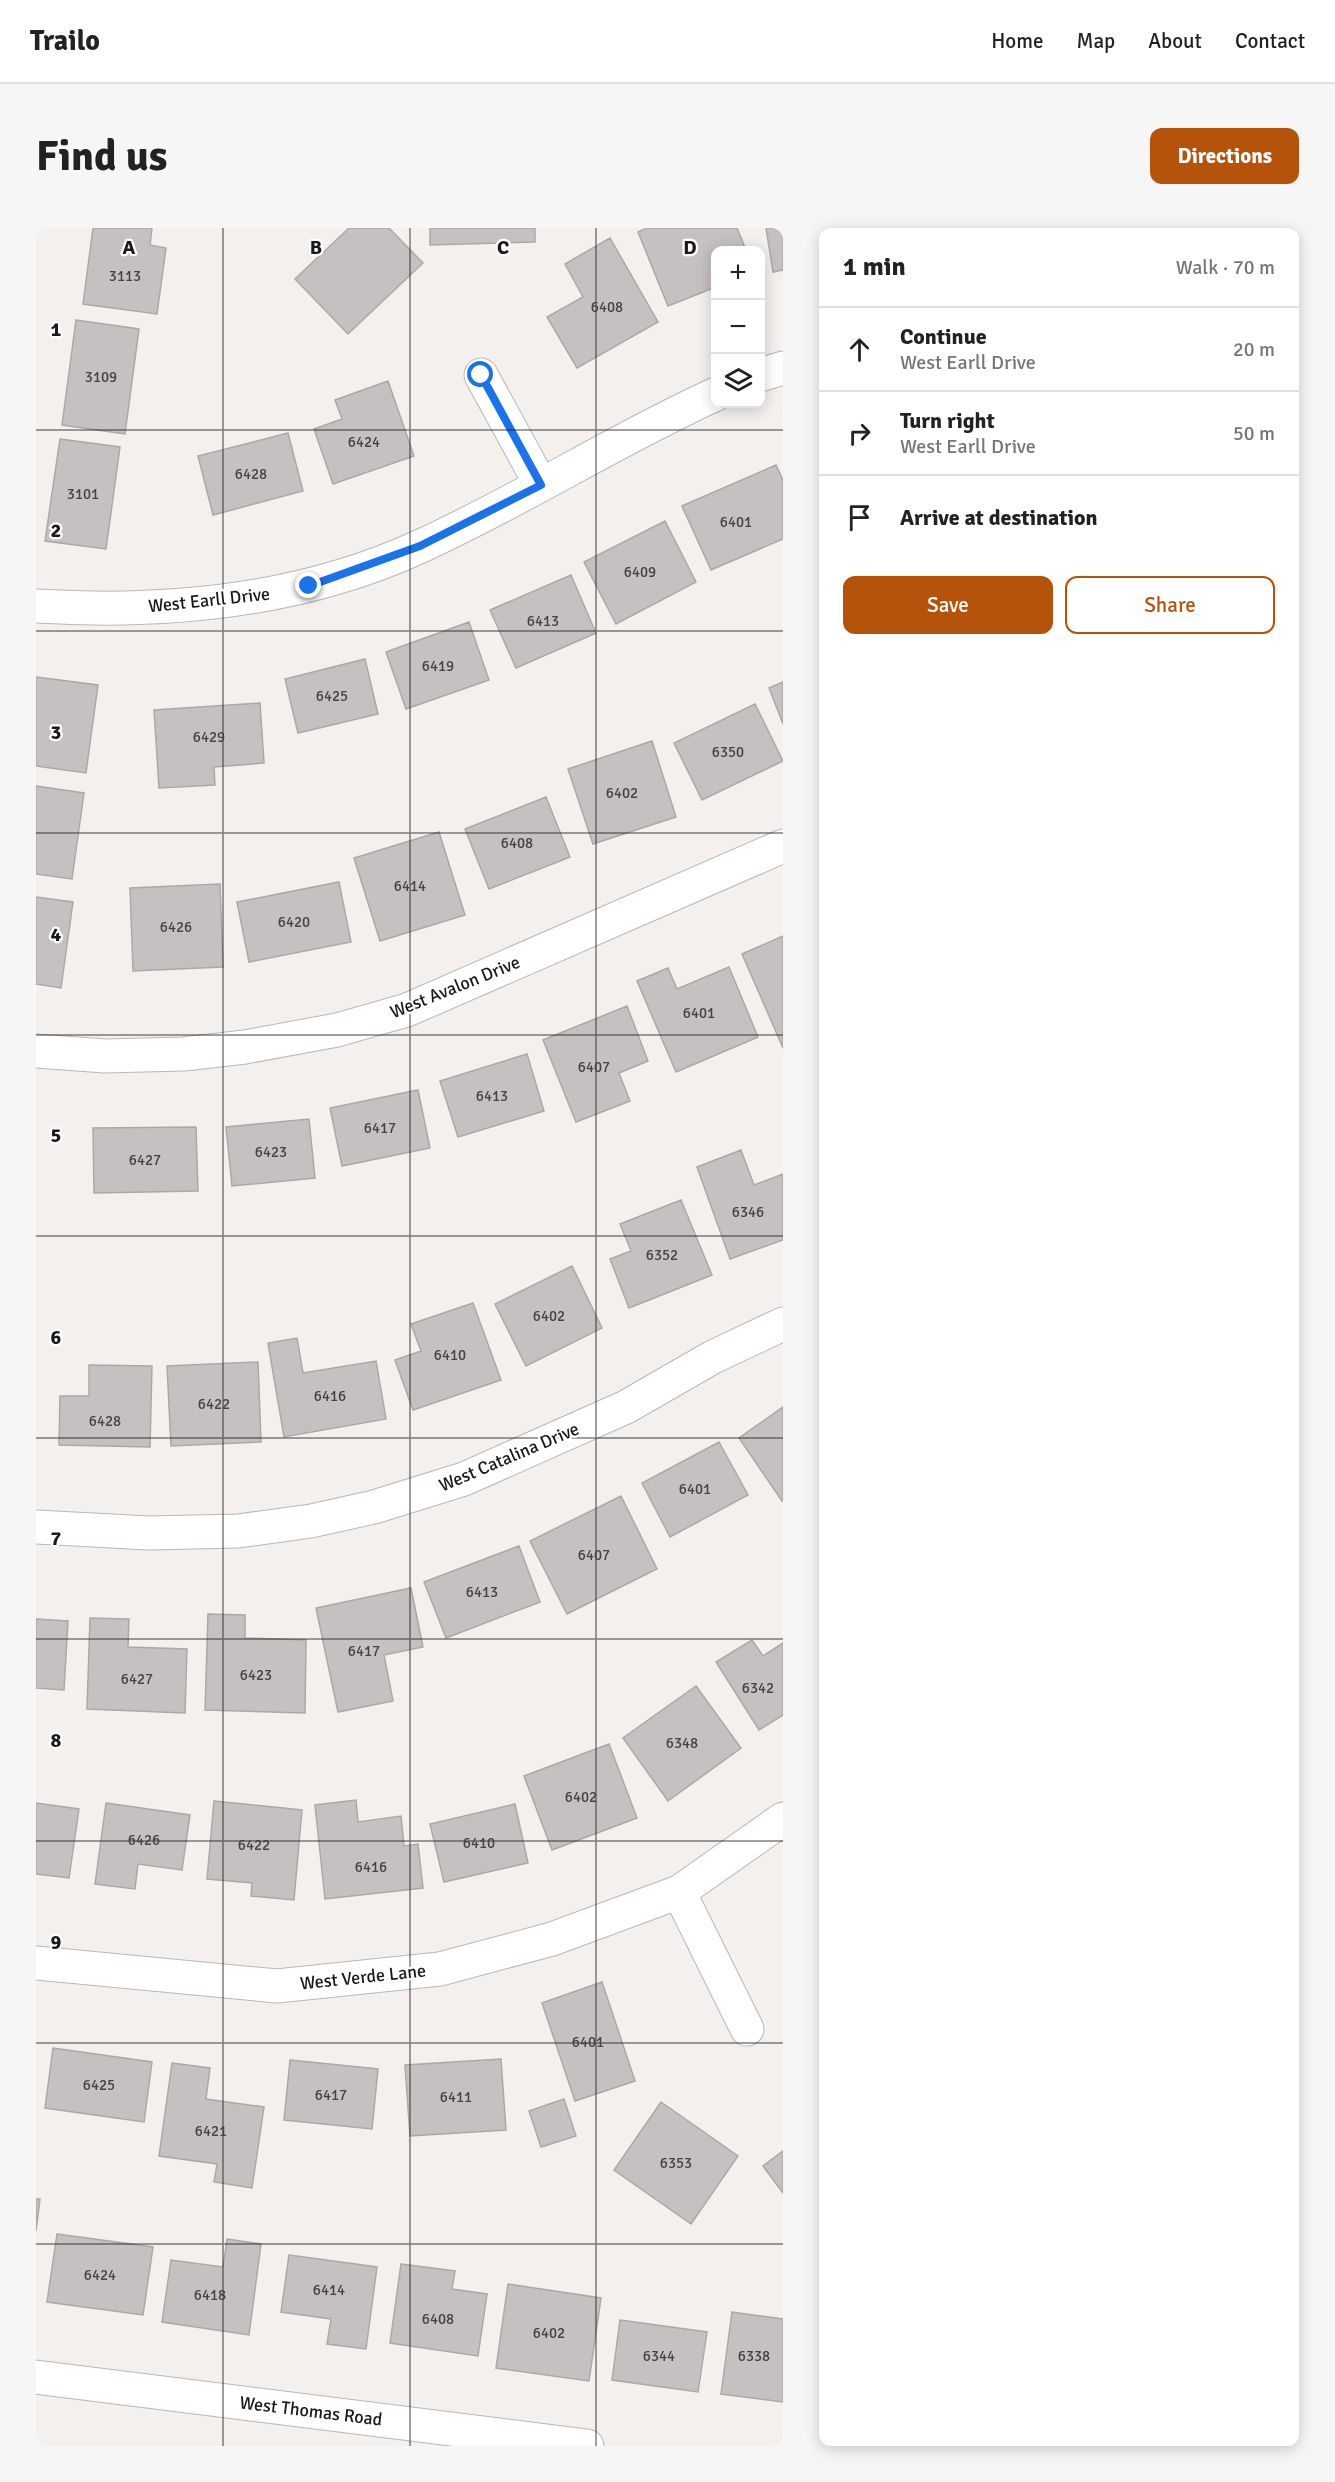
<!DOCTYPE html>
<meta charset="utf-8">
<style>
body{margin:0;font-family:Signika,sans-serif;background:#f6f6f6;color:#222}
.controls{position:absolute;right:18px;top:18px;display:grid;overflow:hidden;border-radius:12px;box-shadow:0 3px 15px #0003}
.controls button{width:54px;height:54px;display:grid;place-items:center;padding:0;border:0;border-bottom:2px solid #e0e0e0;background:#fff;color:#222;font:30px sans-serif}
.stop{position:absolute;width:18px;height:18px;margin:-14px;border:4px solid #1a73e8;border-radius:50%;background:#fff}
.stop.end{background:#1a73e8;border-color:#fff;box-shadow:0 2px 6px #0008}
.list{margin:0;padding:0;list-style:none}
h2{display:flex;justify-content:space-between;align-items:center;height:78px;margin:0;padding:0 24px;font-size:26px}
h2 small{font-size:20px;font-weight:400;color:#767676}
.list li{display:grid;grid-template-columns:39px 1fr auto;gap:18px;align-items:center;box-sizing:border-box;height:84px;padding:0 24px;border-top:2px solid #e0e0e0}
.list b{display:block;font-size:22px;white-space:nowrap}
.list p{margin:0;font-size:20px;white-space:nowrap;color:#767676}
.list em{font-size:20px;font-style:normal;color:#767676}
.actions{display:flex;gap:12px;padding:18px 24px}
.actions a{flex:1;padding:14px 0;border:2px solid #b45309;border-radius:12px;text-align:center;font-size:21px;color:#b45309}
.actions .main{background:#b45309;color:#fff}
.icon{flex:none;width:33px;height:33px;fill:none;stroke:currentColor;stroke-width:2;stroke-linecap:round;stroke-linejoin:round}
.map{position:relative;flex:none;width:747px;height:2218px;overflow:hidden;border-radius:12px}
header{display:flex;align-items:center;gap:36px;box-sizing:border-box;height:84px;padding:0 30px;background:#fff;border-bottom:2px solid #e0e0e0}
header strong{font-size:28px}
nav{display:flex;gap:33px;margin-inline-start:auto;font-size:21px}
.intro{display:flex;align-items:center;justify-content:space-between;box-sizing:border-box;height:144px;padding:0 36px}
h1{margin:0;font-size:42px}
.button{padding:15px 27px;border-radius:12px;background:#b45309;color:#fff;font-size:21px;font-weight:700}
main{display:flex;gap:36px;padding:0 36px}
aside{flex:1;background:#fff;border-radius:12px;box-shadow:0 3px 15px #0003}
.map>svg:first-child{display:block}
.building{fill:#c6c1c0;stroke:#ada8a7;stroke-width:1.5}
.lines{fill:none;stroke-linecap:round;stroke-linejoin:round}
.minor-casing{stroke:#bbb7b5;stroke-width:35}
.minor{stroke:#fff;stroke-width:33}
.route{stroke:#1a73e8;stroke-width:8}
.grid{fill:none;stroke:#1a1818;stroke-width:1.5;stroke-opacity:0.55}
.labels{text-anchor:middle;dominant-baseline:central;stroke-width:4.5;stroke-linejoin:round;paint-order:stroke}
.number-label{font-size:15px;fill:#454242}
.street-label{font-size:18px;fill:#1a1818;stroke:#fff}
.grid-label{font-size:20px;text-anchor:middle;font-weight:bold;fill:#1a1818;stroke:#fff;stroke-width:4.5;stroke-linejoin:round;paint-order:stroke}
</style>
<header>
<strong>Trailo</strong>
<nav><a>Home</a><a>Map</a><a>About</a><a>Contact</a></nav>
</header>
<div class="intro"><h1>Find us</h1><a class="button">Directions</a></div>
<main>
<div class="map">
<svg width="747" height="2218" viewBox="0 0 747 2218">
<rect width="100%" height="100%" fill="#f4f0ee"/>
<path class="building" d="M57 0H116L114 17 130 20 121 86 47 76Z
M313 0H353L387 35 312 106 259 51Z
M394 0H499V14L394 17Z
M611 0H701L710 22H680V59L632 78 602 4Z
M730 0H747V42L737 44Z
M574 10 622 94 541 140 511 89 547 69 529 36Z
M40 92 103 101 89 206 26 197Z
M352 153 378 228 297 256 278 201 306 191 299 172Z
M252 205 267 263 177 287 162 228Z
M24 211 84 219 70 321 9 313Z
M740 237 747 252V311L675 342 646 278Z
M629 293 660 354 580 396 548 334Z
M535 347 560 405 480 440 454 382Z
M433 394 453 452 370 481 350 424Z
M329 431 342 486 262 505 249 451Z
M0 449 62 457 50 545 0 538Z
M747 454V496L733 460Z
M224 475 228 535 178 539 179 557 123 560 118 482Z
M719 476 747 533 666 572 638 515Z
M616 513 640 589 557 616 532 541Z
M0 558 48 565 36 651 0 646Z
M510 569 534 629 453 661 429 601Z
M403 604 429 687 344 713 318 630Z
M303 654 315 714 213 734 201 674Z
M184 656 187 739 97 743 94 660Z
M0 669 37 674 25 760 0 756Z
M747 708V820L706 726Z
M693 739 722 809 640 844 601 753 632 740 641 761Z
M591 778 612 833 583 845 594 873 540 894 507 812Z
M491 826 508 883 422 909 404 853Z
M382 862 394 920 306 938 294 880Z
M273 891 279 950 196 958 190 899Z
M160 899 162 963 58 965 57 900Z
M705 922 718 957 747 946V1012L694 1031 661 939Z
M645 972 676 1047 593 1080 574 1031 595 1023 584 996Z
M536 1038 566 1100 490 1138 459 1076Z
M437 1075 465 1152 377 1182 359 1132 385 1123 375 1096Z
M261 1110 267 1145 340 1133 350 1191 248 1209 232 1115Z
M222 1134 225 1214 135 1218 131 1138Z
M53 1137 116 1138 114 1219 23 1217 24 1168H53Z
M747 1179V1272L746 1273 703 1210Z
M683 1214 712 1267 634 1309 606 1255Z
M585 1268 621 1341 531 1386 494 1313Z
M483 1318 504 1374 410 1410 388 1354Z
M375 1360 387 1419 348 1427 357 1473 302 1484 280 1380Z
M172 1386 209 1387V1410L270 1412 269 1485 169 1482Z
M54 1390 93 1391 92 1419 151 1421 149 1485 51 1481Z
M0 1391 32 1393 28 1462 0 1460Z
M716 1412 727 1428 747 1415V1487L723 1502 680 1434Z
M660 1458 705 1520 632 1573 587 1510Z
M573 1516 601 1590 516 1622 488 1548Z
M320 1572 322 1594 365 1588 368 1618 382 1616 387 1660 289 1671 279 1577Z
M178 1573 266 1582 258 1672 215 1668 216 1655 171 1651Z
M0 1575 43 1581 33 1650 0 1646Z
M70 1575 154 1587 146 1642 102 1636 99 1661 59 1656Z
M479 1576 492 1635 408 1654 394 1596Z
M566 1754 599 1853 539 1873 506 1775Z
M17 1820 116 1834 108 1894 9 1880Z
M465 1831 470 1902 374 1908 369 1837Z
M254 1832 342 1841 336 1901 248 1892Z
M136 1835 174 1840 170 1871 228 1879 216 1960 178 1954 181 1936 123 1928Z
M528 1871 540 1908 505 1919 493 1883Z
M625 1874 702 1928 655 1996 578 1942Z
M747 1923V1965L727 1938Z
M0 1971H4L0 2003Z
M21 2006 117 2019 107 2087 11 2074Z
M191 2011 225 2016 213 2107 126 2094 135 2032 187 2039Z
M253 2027 341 2039 330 2121 291 2116 295 2091 245 2084Z
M365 2036 419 2043 416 2061 451 2066 442 2128 354 2115Z
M472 2056 565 2070 553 2153 460 2140Z
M696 2084 747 2091V2174L685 2166Z
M584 2092 671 2104 662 2164 576 2152Z"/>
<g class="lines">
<g class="minor-casing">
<path id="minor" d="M445 147 505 257
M724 147 747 140
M0 378C130 386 266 373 385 318 486 272 579 212 680 166
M0 823 69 828 148 826 209 819 301 802 371 782 747 618
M0 1299 113 1305 202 1303 275 1293 338 1279 428 1251 590 1179 677 1129 747 1096
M643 1664 711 1801
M0 1735 241 1758 404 1741 516 1711 643 1664 747 1591
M0 2149 551 2218"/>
</g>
<use href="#minor" class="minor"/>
</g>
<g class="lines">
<path class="route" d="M273 358 384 318 505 257 445 147"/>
</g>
<path class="grid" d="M187 0V2218M374 0V2218M560 0V2218M0 202H747M0 403H747M0 605H747M0 807H747M0 1008H747M0 1210H747M0 1411H747M0 1613H747M0 1815H747M0 2016H747"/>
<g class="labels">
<g class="number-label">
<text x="89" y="48">3113</text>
<text x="571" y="79">6408</text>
<text x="65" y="149">3109</text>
<text x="328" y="214">6424</text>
<text x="215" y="246">6428</text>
<text x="47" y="266">3101</text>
<text x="700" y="294">6401</text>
<text x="604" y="344">6409</text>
<text x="507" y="393">6413</text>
<text x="402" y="438">6419</text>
<text x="296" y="468">6425</text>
<text x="173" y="509">6429</text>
<text x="692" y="524">6350</text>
<text x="586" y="565">6402</text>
<text x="481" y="615">6408</text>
<text x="374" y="658">6414</text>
<text x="258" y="694">6420</text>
<text x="140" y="699">6426</text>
<text x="663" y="785">6401</text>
<text x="558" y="839">6407</text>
<text x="456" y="868">6413</text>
<text x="344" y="900">6417</text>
<text x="235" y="924">6423</text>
<text x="109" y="932">6427</text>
<text x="712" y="984">6346</text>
<text x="626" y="1027">6352</text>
<text x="513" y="1088">6402</text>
<text x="414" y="1127">6410</text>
<text x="294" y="1168">6416</text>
<text x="178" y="1176">6422</text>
<text x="69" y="1193">6428</text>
<text x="659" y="1261">6401</text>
<text x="558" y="1327">6407</text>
<text x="446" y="1364">6413</text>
<text x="328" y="1423">6417</text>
<text x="220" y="1447">6423</text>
<text x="101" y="1451">6427</text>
<text x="722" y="1460">6342</text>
<text x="646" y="1515">6348</text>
<text x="545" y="1569">6402</text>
<text x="108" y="1612">6426</text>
<text x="443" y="1615">6410</text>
<text x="218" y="1617">6422</text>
<text x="335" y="1639">6416</text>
<text x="552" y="1814">6401</text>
<text x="63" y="1857">6425</text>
<text x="295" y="1867">6417</text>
<text x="420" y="1869">6411</text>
<text x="175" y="1903">6421</text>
<text x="640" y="1935">6353</text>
<text x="64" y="2047">6424</text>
<text x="293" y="2062">6414</text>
<text x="174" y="2067">6418</text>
<text x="402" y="2091">6408</text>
<text x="513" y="2105">6402</text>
<text x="623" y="2128">6344</text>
<text x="718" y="2128">6338</text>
</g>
<g class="street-label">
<text transform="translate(173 372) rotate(-6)">West Earll Drive</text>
<text transform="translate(419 759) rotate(-22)">West Avalon Drive</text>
<text transform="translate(473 1229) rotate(-23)">West Catalina Drive</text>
<text transform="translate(327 1749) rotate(-6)">West Verde Lane</text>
<text transform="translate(275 2183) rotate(7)">West Thomas Road</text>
</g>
</g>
<g class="grid-label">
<text x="93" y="26">A</text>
<text x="280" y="26">B</text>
<text x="467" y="26">C</text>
<text x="654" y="26">D</text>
<text x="20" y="108">1</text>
<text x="20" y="309">2</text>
<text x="20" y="511">3</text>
<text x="20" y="713">4</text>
<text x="20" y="914">5</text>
<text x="20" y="1116">6</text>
<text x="20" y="1317">7</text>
<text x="20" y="1519">8</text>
<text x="20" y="1721">9</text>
</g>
</svg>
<div class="controls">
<button>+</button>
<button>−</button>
<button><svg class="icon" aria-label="layers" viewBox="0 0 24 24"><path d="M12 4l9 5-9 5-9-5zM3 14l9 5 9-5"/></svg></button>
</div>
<div class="stop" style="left:445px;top:147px"></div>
<div class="stop end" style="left:273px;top:358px"></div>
</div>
<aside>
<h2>1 min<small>Walk · 70 m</small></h2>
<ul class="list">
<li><svg class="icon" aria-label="ahead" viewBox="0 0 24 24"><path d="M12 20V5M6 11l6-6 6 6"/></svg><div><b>Continue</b><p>West Earll Drive</p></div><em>20 m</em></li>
<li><svg class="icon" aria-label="right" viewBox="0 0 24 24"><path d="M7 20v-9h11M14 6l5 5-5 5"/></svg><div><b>Turn right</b><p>West Earll Drive</p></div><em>50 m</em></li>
<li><svg class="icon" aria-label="arrive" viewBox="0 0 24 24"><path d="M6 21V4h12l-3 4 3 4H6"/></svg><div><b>Arrive at destination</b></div></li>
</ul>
<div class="actions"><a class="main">Save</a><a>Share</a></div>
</aside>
</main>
